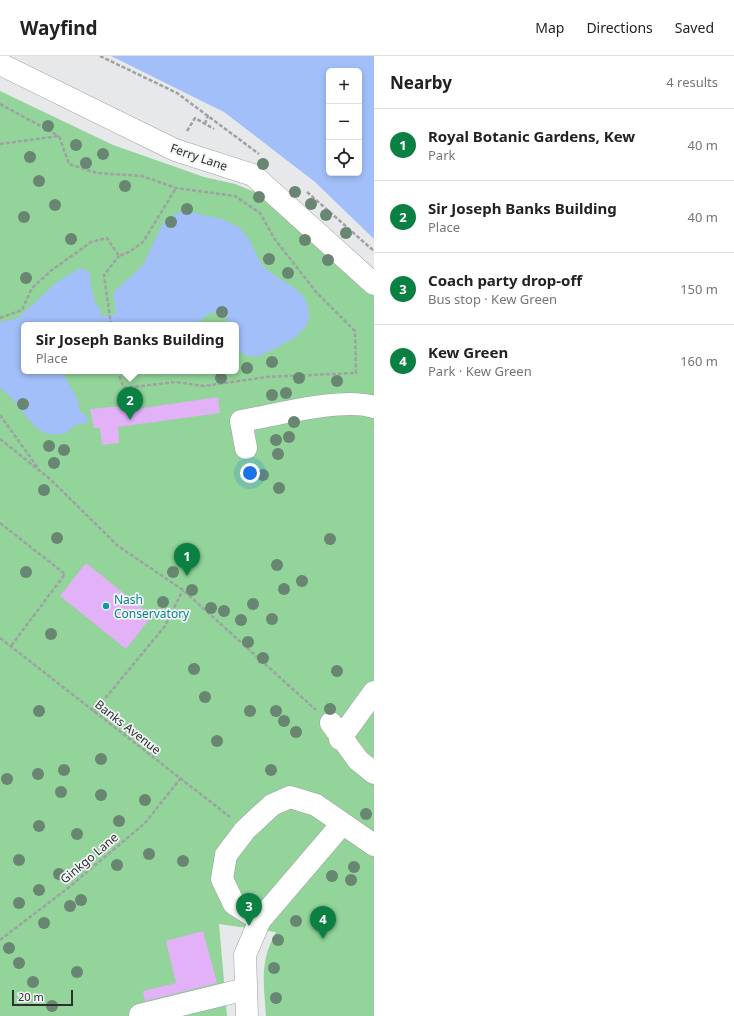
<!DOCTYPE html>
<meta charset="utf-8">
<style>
body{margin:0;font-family:"Noto Sans",sans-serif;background:#f6f6f6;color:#222}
.controls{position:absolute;right:12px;top:12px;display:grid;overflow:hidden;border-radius:6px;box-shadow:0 2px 6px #0003}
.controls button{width:36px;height:36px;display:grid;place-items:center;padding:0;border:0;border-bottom:1px solid #e0e0e0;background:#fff;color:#222;font:20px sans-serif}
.scale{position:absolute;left:12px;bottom:10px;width:61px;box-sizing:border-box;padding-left:4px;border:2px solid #2f3030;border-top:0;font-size:11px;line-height:14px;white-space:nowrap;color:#2f3030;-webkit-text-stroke:3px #f3f6f7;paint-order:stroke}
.you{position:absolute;left:250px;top:417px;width:14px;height:14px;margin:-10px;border:3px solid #fff;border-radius:50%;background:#1a73e8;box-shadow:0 0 0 6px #1a73e833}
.badge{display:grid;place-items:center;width:26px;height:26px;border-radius:50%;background:#0b8043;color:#fff;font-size:13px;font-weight:700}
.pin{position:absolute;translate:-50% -33px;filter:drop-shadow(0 1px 2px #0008)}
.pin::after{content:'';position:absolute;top:21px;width:14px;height:12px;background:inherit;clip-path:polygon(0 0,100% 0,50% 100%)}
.popup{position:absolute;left:21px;top:266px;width:218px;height:52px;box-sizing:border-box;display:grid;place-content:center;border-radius:6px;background:#fff;filter:drop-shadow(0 1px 3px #0005);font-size:13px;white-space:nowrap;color:#767676}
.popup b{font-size:15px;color:#222}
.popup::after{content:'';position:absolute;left:50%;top:100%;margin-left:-8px;border:8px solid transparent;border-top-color:#fff}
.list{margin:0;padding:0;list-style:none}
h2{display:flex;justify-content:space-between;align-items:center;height:52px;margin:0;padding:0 16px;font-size:17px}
h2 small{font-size:13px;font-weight:400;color:#767676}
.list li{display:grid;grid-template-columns:26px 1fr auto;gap:12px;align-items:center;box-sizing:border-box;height:72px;padding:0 16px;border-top:1px solid #e0e0e0}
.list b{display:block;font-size:15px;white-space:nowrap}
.list p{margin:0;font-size:13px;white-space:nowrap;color:#767676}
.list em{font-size:13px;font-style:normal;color:#767676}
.icon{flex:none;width:22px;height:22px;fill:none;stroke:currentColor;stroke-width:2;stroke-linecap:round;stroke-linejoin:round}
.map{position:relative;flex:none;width:374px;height:960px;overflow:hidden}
header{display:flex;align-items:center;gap:24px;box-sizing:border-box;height:56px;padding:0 20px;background:#fff;border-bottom:1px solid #e0e0e0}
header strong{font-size:19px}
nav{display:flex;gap:22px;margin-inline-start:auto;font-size:14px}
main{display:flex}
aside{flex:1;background:#fff}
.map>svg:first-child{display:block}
.green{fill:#92d499;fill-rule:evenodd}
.water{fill:#a2bff9;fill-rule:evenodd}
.building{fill:#e3b1f7}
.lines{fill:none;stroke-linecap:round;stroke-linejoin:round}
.minor-casing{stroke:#9fa1a2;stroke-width:23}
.path{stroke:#9fa1a2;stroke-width:2.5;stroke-dasharray:4 2;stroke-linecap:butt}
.minor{stroke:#fff;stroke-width:22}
.tree{fill:#688671}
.culture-dot{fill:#0f9aa8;stroke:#f3f6f7;stroke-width:1.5}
.labels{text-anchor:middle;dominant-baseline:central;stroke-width:3.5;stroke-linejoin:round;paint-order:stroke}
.street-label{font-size:12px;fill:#2f3030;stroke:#f3f6f7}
.culture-label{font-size:12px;fill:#0d838f;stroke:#f3f6f7;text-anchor:start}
</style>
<header>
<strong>Wayfind</strong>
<nav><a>Map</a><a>Directions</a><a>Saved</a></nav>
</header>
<main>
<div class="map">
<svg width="374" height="960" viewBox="0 0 374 960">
<rect width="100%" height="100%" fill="#e6e8ea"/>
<path class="green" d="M0 35 113 89 204 121 235 128 257 137 374 240V960H266C264 926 259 907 276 876L219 868 227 960H0ZM24 269H236V315H24Z"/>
<path class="water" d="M111 0H374V183L315 126 224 56ZM329 15H359V117H329Z
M190 156 222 163 239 171 248 182 261 207 268 215 296 233 304 241 308 251 309 261 306 271 293 283 260 300C235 303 236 288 236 269H231C221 251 209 254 197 269H24V315H64L65 321 78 344 80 355 87 360 88 367C80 368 72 368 68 376 32 389 25 348 0 332V266L18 262 56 227 78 213H84L90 217 91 231 96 249 100 251 101 260 116 258 113 237 143 209 164 165 177 157Z"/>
<path class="building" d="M218 341 220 357 118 371 119 387 102 389 100 372H94L90 353 122 350 123 355Z
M86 507 152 560 126 593 60 540Z
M203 875 217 927 145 945 143 935 176 927 166 885Z"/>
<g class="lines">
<g class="minor-casing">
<path id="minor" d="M0 8 175 94 253 119 374 228
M246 392 241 365C276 359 342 341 374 351
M331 667 358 704 374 717
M340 683 374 636
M260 864 234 848 222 823 226 799 245 774 272 749 290 741 316 749 374 789
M140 959 246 933
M247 960 245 899 260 864 342 768"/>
</g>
<path class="path" d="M100 0 177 37 259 98
M0 48 59 80
M205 68 208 59
M187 75 195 62 214 73
M0 88 59 80 69 108 97 117 142 120 176 132 235 140 260 157 274 182 316 236 355 275 356 317 267 321 204 330 176 326 124 332 117 315
M307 136 374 195
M0 262 22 254 32 232 52 214 91 186 107 182 119 200 129 196 143 186 176 132
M111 269 104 219 119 200
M0 359 38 412
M0 383 50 423 118 490 183 534 316 654
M0 467 65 518 11 590
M0 582 230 761
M94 656 165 570 183 534
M0 884 68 832 145 767 180 723"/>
<use href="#minor" class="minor"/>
</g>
<g class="tree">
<circle cx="48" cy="70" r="6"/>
<circle cx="76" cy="89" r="6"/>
<circle cx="103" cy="98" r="6"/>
<circle cx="30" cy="101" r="6"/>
<circle cx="86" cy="107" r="6"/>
<circle cx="263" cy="108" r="6"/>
<circle cx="39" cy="125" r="6"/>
<circle cx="125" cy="130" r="6"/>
<circle cx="295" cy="136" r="6"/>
<circle cx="259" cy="141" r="6"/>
<circle cx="311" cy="148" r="6"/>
<circle cx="55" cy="149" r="6"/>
<circle cx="187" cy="153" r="6"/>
<circle cx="326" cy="159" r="6"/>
<circle cx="24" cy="161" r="6"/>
<circle cx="171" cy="166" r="6"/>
<circle cx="346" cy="177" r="6"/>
<circle cx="71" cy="183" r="6"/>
<circle cx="305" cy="184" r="6"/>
<circle cx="269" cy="203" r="6"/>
<circle cx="328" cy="204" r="6"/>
<circle cx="288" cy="217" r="6"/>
<circle cx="26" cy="222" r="6"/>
<circle cx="222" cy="256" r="6"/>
<circle cx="272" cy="306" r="6"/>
<circle cx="247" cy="312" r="6"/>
<circle cx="221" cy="322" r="6"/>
<circle cx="299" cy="322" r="6"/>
<circle cx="337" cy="325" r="6"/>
<circle cx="286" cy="337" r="6"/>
<circle cx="272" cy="339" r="6"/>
<circle cx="23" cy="348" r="6"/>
<circle cx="294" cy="366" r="6"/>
<circle cx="289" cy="381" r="6"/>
<circle cx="276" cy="384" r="6"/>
<circle cx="49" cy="390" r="6"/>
<circle cx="64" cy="394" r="6"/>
<circle cx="278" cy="398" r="6"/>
<circle cx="54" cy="407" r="6"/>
<circle cx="263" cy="419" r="6"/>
<circle cx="279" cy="432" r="6"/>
<circle cx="44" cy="434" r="6"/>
<circle cx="57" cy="482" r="6"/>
<circle cx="330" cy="483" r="6"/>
<circle cx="277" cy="509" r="6"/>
<circle cx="26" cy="516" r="6"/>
<circle cx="173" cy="516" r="6"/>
<circle cx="302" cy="525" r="6"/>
<circle cx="284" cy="533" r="6"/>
<circle cx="192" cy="534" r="6"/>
<circle cx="163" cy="546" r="6"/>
<circle cx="253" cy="548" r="6"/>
<circle cx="211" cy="552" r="6"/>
<circle cx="224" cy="555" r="6"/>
<circle cx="272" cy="563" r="6"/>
<circle cx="241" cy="564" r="6"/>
<circle cx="51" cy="578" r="6"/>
<circle cx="248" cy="586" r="6"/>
<circle cx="263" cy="602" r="6"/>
<circle cx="194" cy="613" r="6"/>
<circle cx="337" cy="615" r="6"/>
<circle cx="205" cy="641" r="6"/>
<circle cx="330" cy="653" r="6"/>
<circle cx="39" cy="655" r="6"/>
<circle cx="250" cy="655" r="6"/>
<circle cx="276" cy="655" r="6"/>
<circle cx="284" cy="665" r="6"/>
<circle cx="296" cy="676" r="6"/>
<circle cx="217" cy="685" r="6"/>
<circle cx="101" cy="703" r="6"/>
<circle cx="64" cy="714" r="6"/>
<circle cx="271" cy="714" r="6"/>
<circle cx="38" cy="718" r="6"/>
<circle cx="7" cy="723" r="6"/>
<circle cx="61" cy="736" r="6"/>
<circle cx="101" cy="739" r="6"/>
<circle cx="145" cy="744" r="6"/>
<circle cx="366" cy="758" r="6"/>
<circle cx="119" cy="765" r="6"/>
<circle cx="39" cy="770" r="6"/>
<circle cx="77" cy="778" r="6"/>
<circle cx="149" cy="798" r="6"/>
<circle cx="19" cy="804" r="6"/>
<circle cx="183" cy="805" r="6"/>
<circle cx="117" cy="809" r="6"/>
<circle cx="354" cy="811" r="6"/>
<circle cx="59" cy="818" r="6"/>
<circle cx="332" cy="820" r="6"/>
<circle cx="351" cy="824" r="6"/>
<circle cx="39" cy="834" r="6"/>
<circle cx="81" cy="844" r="6"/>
<circle cx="19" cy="847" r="6"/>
<circle cx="70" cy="850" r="6"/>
<circle cx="296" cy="865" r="6"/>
<circle cx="44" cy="867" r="6"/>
<circle cx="278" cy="884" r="6"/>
<circle cx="9" cy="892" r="6"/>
<circle cx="19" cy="907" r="6"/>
<circle cx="274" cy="912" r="6"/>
<circle cx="77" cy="916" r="6"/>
<circle cx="33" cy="926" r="6"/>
<circle cx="276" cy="942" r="6"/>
<circle cx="52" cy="950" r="6"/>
</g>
<circle class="culture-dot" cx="106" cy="550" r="4"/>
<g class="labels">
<g class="street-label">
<text transform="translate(199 101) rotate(19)">Ferry Lane</text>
<text transform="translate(128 671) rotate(38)">Banks Avenue</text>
<text transform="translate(89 802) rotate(-40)">Ginkgo Lane</text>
</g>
<g class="culture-label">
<text x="114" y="543">Nash<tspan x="114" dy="14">Conservatory</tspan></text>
</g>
</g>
</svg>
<div class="controls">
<button>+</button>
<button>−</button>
<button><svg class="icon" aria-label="locate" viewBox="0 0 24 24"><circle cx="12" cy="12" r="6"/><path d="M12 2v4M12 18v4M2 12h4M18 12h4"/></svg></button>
</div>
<div class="scale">20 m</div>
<div class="you"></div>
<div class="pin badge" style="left:187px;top:520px">1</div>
<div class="pin badge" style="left:130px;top:364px">2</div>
<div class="popup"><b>Sir Joseph Banks Building</b>Place</div>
<div class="pin badge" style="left:249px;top:870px">3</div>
<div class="pin badge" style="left:323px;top:883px">4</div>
</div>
<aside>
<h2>Nearby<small>4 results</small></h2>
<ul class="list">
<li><span class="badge">1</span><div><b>Royal Botanic Gardens, Kew</b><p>Park</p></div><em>40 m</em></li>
<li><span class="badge">2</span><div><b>Sir Joseph Banks Building</b><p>Place</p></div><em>40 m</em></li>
<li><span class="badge">3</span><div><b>Coach party drop-off</b><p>Bus stop · Kew Green</p></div><em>150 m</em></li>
<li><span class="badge">4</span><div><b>Kew Green</b><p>Park · Kew Green</p></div><em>160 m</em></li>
</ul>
</aside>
</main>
